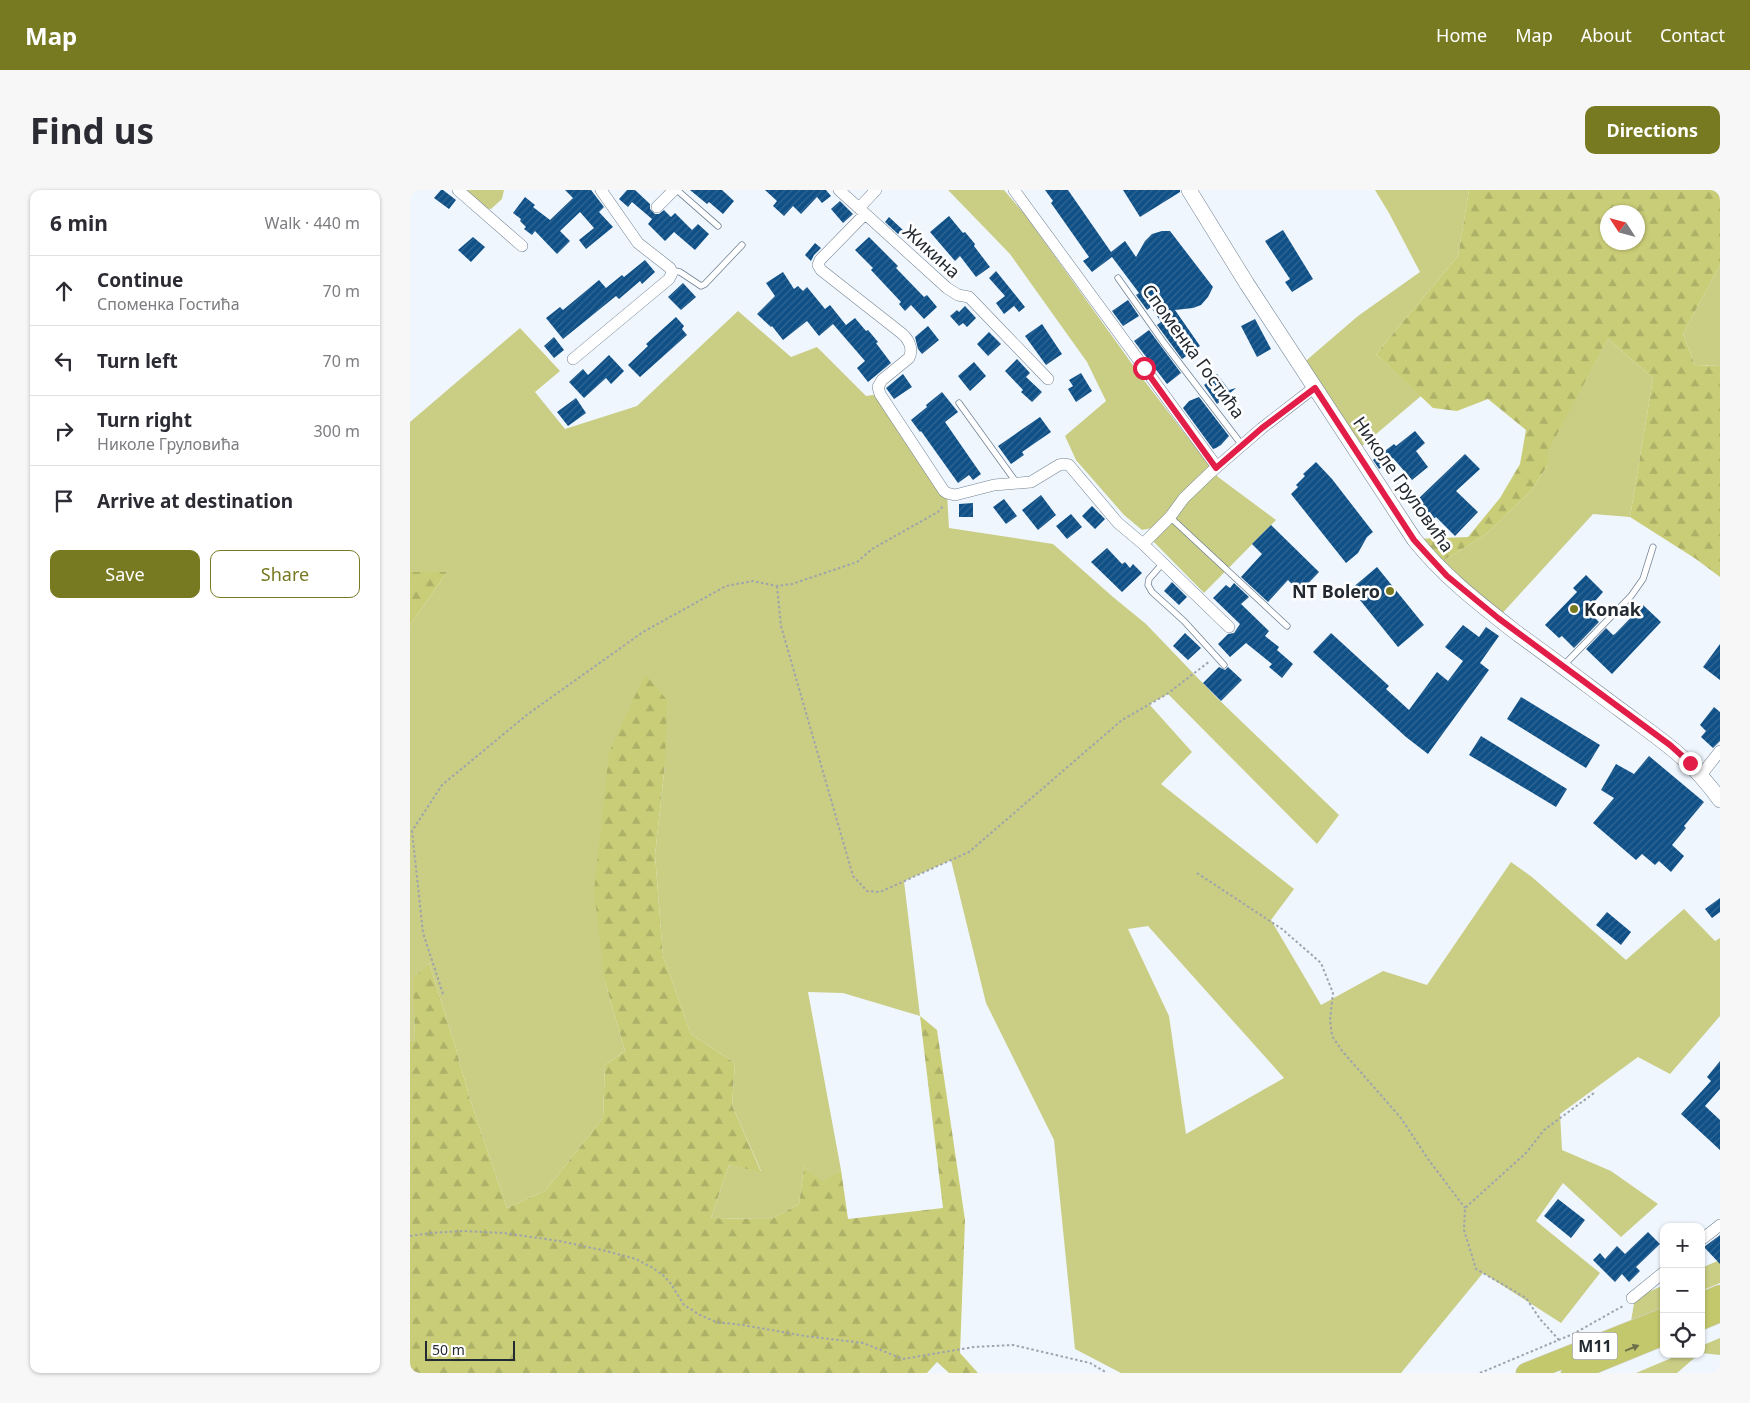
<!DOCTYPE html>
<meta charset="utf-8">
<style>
body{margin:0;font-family:"Noto Sans",sans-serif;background:#f7f7f7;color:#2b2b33}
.controls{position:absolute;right:15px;bottom:15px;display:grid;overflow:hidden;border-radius:10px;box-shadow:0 1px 4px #0004}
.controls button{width:45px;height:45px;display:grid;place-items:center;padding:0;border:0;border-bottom:1px solid #e1e1e2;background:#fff;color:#2b2b33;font:25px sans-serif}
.compass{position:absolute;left:1190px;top:15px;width:45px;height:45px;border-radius:50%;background:#fff;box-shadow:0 1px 4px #0004;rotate:306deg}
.scale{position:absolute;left:15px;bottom:12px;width:90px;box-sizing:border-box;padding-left:5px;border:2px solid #242a31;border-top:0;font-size:14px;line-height:18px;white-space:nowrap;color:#242a31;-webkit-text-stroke:4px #fff;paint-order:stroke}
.stop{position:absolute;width:15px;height:15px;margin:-11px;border:4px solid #e11d48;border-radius:50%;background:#fff}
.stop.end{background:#e11d48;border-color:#fff;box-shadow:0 1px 5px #0008}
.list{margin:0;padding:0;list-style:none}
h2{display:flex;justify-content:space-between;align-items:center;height:65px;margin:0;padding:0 20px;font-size:21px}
h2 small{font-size:16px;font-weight:400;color:#7c7c81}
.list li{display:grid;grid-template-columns:32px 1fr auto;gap:15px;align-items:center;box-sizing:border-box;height:70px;padding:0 20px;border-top:1px solid #e1e1e2}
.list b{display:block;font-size:19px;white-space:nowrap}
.list p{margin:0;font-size:16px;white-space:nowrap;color:#7c7c81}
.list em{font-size:16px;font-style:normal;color:#7c7c81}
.actions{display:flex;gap:10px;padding:15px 20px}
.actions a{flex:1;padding:11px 0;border:1px solid #787a22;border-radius:10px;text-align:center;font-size:18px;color:#787a22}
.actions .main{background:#787a22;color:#fff}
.icon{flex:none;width:28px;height:28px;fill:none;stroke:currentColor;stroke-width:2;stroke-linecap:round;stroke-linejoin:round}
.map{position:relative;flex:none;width:1310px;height:1183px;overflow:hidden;border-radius:10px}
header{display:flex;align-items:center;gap:30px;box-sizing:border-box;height:70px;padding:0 25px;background:#787a22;color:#fff}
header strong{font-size:24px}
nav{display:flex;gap:28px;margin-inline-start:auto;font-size:18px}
.intro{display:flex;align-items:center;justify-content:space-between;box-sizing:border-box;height:120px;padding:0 30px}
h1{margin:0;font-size:35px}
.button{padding:12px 22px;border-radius:10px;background:#787a22;color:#fff;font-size:18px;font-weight:700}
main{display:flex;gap:30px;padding:0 30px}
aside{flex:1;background:#fff;border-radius:10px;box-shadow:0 1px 4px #0004}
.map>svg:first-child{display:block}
.green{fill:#cacd84;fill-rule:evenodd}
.forest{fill:url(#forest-firs);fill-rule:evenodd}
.building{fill:url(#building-hatch)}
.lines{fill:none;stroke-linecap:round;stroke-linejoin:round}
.service-casing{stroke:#728293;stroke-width:7}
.minor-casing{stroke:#728293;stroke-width:12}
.tertiary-casing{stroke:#728293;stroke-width:16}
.trunk-casing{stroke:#d3d4d6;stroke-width:21}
.path{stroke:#9ea4ac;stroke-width:2;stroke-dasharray:2.5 2.5;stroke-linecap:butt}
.service{stroke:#fff;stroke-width:5.5}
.minor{stroke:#fff;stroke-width:11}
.tertiary{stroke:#fff;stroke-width:15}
.trunk{stroke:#c4c86c;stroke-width:20}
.oneway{fill:#6c714c}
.route{stroke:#e11d48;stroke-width:6}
.poi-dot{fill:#787a22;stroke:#fff;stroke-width:2}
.labels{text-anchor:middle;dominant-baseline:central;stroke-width:5;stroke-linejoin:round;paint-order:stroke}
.shield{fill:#fff;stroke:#666a6f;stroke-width:1}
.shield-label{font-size:16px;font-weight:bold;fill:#242a31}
.street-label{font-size:18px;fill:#242a31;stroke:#fff}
.poi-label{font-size:18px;font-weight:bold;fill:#242a31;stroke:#fff;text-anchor:end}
</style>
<header>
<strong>Map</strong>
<nav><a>Home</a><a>Map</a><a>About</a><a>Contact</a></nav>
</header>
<div class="intro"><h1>Find us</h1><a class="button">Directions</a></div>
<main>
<aside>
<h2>6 min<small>Walk · 440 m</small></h2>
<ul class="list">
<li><svg class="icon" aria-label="ahead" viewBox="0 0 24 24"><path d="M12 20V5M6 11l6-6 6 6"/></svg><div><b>Continue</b><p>Споменка Гостића</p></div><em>70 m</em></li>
<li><svg class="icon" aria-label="left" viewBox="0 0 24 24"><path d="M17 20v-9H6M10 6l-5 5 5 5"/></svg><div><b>Turn left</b></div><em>70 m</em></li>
<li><svg class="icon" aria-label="right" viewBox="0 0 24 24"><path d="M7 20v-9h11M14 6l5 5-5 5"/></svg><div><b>Turn right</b><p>Николе Груловића</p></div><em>300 m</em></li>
<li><svg class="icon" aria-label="arrive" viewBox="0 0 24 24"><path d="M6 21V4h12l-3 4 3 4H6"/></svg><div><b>Arrive at destination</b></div></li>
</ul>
<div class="actions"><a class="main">Save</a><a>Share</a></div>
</aside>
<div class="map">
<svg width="1310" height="1183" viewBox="0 0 1310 1183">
<defs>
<pattern id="forest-firs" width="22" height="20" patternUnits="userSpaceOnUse" patternTransform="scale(1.25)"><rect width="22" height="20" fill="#cacd77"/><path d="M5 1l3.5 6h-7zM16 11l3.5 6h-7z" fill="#adb067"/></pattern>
<pattern id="building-hatch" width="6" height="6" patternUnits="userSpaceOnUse" patternTransform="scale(1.25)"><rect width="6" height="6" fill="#0f5087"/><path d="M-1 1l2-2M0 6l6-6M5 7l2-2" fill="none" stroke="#326693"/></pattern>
</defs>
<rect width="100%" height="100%" fill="#eff6fe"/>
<path class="green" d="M53 0H94L92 9 81 19 73 18Z
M538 0H594L616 26 730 185 808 287 866 330 794 403 738 346 742 338 732 340 714 325 666 270 655 246 696 211 677 172 600 64Z
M965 0H1059L1048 66 966 164 1011 206 946 261 891 175 948 126 1010 82 979 23Z
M1310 75V176L1285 175 1273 144Z
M328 121 381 167 407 157 456 206 470 204 537 303 539 338 643 354 703 407 736 434 807 508 929 625 907 654 758 504 739 514 782 562 751 594 884 699 861 730 911 815 973 781 1017 795 1101 672 1122 687 1216 770 1274 719 1305 751 1310 748V826L1260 884 1228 867 1150 924 1152 960 1201 981 1248 1014 1211 1047 1153 993 1126 1031 1190 1083 1151 1133 1073 1083 991 1183H711L665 1159 644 950 576 813 541 670 494 691 510 826 433 803 398 802 431 980 413 992 394 977 389 1014 361 1029 301 1028 319 975 351 981 322 915 325 873 281 844 253 766 245 665 255 574 195 792 215 861 195 875 193 928 135 1001 97 1018 60 909 44 852 19 773 4 790 5 853 0 850V435L37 382H0V232L110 138 150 181 125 202 155 239 227 216ZM738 736 874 888 776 944 759 826 718 739Z
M1198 149 1243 188 1220 327 1183 324 1088 428 1026 375 1075 345 1121 301 1138 275 1137 261Z
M1310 1070V1093L1291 1101V1078Z
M1254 1095V1117L1221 1131 1225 1108Z
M1310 1148V1165L1291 1163V1156Z
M1271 1164H1289L1267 1183H1226Z"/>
<path class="forest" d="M1059 0H1310V75L1273 144 1285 175 1310 176V387L1286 369 1220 327 1243 188 1198 149 1138 261V275L1121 301 1075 345 1026 375 1004 349 1058 347 1090 308 1110 274 1116 240 1078 209 1047 221 1023 218 966 164 1048 66ZM1198 22H1228V52H1198Z
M0 382H37L0 435Z
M235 484 257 510 255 574 245 665 253 766 281 844 325 873 322 915 351 982 319 975 301 1028 361 1029 389 1014 394 977 413 991 431 980 438 1029 533 1018 510 826 527 840 555 1030 550 1163 568 1183H539L527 1172 517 1183H0V850L5 852 3 789 19 773 44 852 60 909 97 1018 135 1001 193 928 195 875 215 861 195 792 184 702 199 562Z"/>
<path class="building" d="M31 0H33L46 10 39 19 24 8Z
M155 0H181L194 17 189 22 203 37 176 59 169 50 184 38 170 22 150 41 160 51 147 64 125 41 122 45 114 39 116 37 110 31 111 29 103 23 115 7 125 15 123 17 140 30 163 8Z
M217 0H225L240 14V19L245 24H249L254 20 261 27 265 23 282 40 288 34 299 44 285 60 264 42 255 51 238 34 242 29 222 12 218 17 209 9Z
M280 0H312L324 11 313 24 299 12 297 14Z
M355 0H416L421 6 412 13 407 7 391 24 383 16 374 26 363 16 367 11Z
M635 0H658L701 62 715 51 726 67 735 51 742 44 752 41H760L803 97 798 107 791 115 783 118 765 120 790 156 772 169 747 135 751 132 741 117 737 120 726 105 729 103 702 67 682 82 673 71 679 67 641 13 643 11Z
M713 0H770V2L730 27Z
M430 11 443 24 433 33 421 19Z
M539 26 553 43 555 42 565 54 564 56 580 77 566 87 550 66 545 71 520 42Z
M479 27 493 40 488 44 475 32Z
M873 40 903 89 882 102 875 92 880 89 855 51Z
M63 47 75 57 61 72 48 60Z
M459 47 488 76 486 78 514 107 517 105 527 117 514 129 501 115 495 121 489 114 491 112 461 80 463 78 445 60Z
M405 53 411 58 404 65 401 71 395 65Z
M235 70 245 82 232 94 230 91 209 109 206 106 153 149 136 128 150 117 153 120 189 90 196 98 212 85 214 87Z
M586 81 615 117 609 122 604 116 594 124 586 113 595 106 579 88Z
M373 82 384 99 388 96 393 101 397 97 415 119 420 115 436 135 445 128 456 141 458 140 468 152 466 153 481 173 458 192 447 178 455 171 423 134 409 146 397 131 373 150 362 136 361 137 347 124 365 106 356 93Z
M273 93 286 107 271 120 258 107Z
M718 110 729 126 713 136 702 121Z
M555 116 566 128 557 137 553 133 549 136 540 126 547 120 549 122Z
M266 127 274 136 272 139 277 145 230 187 218 175 238 156 236 154Z
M845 129 861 159 847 167 831 136Z
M632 134 652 164 636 175 615 146Z
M518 136 529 150 512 164 508 159 505 147Z
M739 140 771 183 757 194 724 151Z
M579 142 591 154 578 166 567 154Z
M144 147 154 160 144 168 134 156Z
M199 165 214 181 201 194 196 188 174 208 159 192 173 179 178 185Z
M607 169 620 183 616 187 632 202 622 212 611 202 613 200 595 181Z
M564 172 576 186 560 201 548 186Z
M671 183 682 201 666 212 658 199 663 196 659 190Z
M493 184 502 197 484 209 476 198Z
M807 184 819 200 826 198 807 214 794 195Z
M532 202 548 222 535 232 571 284 563 290 559 285 548 293 511 241 510 242 501 230 517 217 516 215Z
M789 207 819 246 811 255 806 258 803 259 773 218 779 211Z
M166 208 176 223 158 236 147 222Z
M630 227 641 242 612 262 614 265 601 274 588 256Z
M1005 241 1015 253 1006 261 1018 277 1002 290 983 268 969 279 963 270 984 254 986 256Z
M1055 264 1070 279 1046 301 1068 322 1045 346 1026 327 1023 329 1006 311Z
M906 272 922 289 963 342 957 347 948 363 936 373 881 304 888 297 886 295 895 286 893 284Z
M631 305 646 325 628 340 612 320Z
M594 309 607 326 596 334 583 317Z
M563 313V327H549V314Z
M682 316 695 329 685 339 672 326Z
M661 324 672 337 657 349 646 336Z
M861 335 909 382 890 402 878 390 858 412 831 387 852 364 842 354Z
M697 358 712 374 715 372 720 378 723 374 732 383 712 402 681 372Z
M967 377 1014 435 988 457 941 399Z
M1176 385 1193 402 1177 420 1189 432 1164 458 1152 446 1149 448 1135 435 1167 402 1163 398Z
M762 392 777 407 769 415 754 401Z
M824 393 839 407 831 414 859 441 855 446 869 457 867 460 883 474 872 488 859 477 862 474 836 453 820 467 808 454 818 444 824 443 830 434 803 408 816 395 820 398Z
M1233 415 1251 432 1202 484 1176 459 1196 438 1203 445 1205 444Z
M1053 435 1069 447 1076 437 1089 446 1070 473 1079 480 1018 564 996 547 903 462 921 443 979 496 976 499 999 520 1027 482 1038 491 1053 471 1035 457Z
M775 443 791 458 778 470 763 456Z
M1310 454V490L1293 477Z
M809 477 815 480 818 477 832 490 811 511 793 493Z
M1111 507 1190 555 1176 578 1097 529Z
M1304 517 1310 522V551L1303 558 1291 547 1296 541 1290 535Z
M1071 546 1157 599 1146 617 1059 565Z
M1239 566 1294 612 1274 636 1276 638 1262 655 1274 666 1261 682 1249 671 1245 675 1232 664 1226 670 1183 633 1204 608 1191 600 1206 574 1224 584Z
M1310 708V722L1302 728 1295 719Z
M1197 722 1221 742 1211 755 1186 735Z
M1310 871V899L1295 916 1310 930V960L1271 924 1301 891 1297 887Z
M1148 1009 1175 1030 1161 1048 1134 1026Z
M1238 1042 1250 1054 1226 1077 1230 1081 1219 1092 1212 1084 1205 1092 1183 1070 1190 1063 1195 1069 1207 1056 1215 1064Z
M1310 1045V1074L1294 1057Z"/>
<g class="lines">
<g class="service-casing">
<path id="service" d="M267 0 308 36
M261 80 270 82 291 96 295 94 332 55
M708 88 754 153 832 255
M549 213 606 292
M760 327 877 436
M753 373 739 389 738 395 742 402 774 431 814 475
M1154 475 1221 406 1233 389 1243 357"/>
</g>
<g class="minor-casing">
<path id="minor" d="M48 0 112 56
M429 0 537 98 548 105 559 107 638 189
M604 0 807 277
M247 17 264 0
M449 18 466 0
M455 24 410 70 408 75 411 80 490 142C498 148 504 158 499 168L472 190 468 197 470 204 534 301 537 303 545 305 584 295 621 292 649 275 654 274 659 275 708 333 733 354 819 437
M163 169 259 89 262 83 260 78 228 53 191 0
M733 354 760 327 774 308 800 283 852 238 905 197
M1291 585 1310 561
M1291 1050 1310 1035
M1222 1108 1254 1082"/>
</g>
<g class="tertiary-casing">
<path id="tertiary" d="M779 0 837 94 1004 349C1034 387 1071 415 1108 444 1143 469 1177 495 1212 521 1251 550 1281 569 1310 610"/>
</g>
<g class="trunk-casing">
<path id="trunk" d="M1291 1113 1310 1105
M1291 1130 1310 1122
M1116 1183 1254 1128
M1161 1183 1254 1145"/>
</g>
<path class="path" d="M367 396 371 436 443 686 457 701 470 702 559 662 712 530 757 504 800 471
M787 683 872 739 911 773 923 803 920 830 922 846 933 862 991 928 1018 969 1055 1018
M33 804 13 743 2 641 32 595 118 524 233 442 316 396 343 391 367 396 382 394 447 372 462 359 528 322 534 315
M0 1046 20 1043 54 1041 94 1043 149 1051 192 1060 226 1069 243 1078 254 1086 261 1094 274 1115 290 1125 306 1132 333 1135 395 1146 453 1153 493 1169 564 1157 603 1155 680 1173 697 1183
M1149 1150 1130 1129 1116 1108 1066 1079 1054 1040 1055 1018 1117 962 1134 940 1184 903
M1070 1183 1163 1144 1213 1116"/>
<use href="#service" class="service"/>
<use href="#minor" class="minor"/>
<use href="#tertiary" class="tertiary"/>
<use href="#trunk" class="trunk"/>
</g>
<defs><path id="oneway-solid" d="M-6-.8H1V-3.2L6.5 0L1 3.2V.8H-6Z" transform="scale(1.25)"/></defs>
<use class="oneway" href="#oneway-solid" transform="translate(1222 1158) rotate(-22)"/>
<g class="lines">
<path class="route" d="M734 178 806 278 852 238 905 198 1004 350 1037 386 1088 428 1260 555 1280 573"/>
</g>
<g class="poi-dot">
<circle cx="980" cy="401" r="5"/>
<circle cx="1164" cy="419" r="5"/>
</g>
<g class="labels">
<rect class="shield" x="1162.5" y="1142.5" width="45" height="27" rx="4"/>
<g class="shield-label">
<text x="1185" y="1156">M11</text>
</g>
<g class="street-label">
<text transform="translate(522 61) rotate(42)">Жикина</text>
<text transform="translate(784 161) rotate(54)">Споменка Гостића</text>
<text transform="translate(994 294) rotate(55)">Николе Груловића</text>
</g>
<g class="poi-label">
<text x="970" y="401">NT Bolero</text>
<text x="1174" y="419" text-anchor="start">Konak</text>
</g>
</g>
</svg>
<div class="controls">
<button>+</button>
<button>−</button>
<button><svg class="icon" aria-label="locate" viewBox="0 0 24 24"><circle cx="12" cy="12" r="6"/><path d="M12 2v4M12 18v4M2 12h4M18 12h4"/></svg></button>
</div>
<svg class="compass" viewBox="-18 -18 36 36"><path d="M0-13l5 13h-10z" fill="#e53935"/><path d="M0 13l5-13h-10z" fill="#7c7c81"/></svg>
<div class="scale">50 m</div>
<div class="stop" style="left:734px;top:178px"></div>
<div class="stop end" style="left:1280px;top:573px"></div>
</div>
</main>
